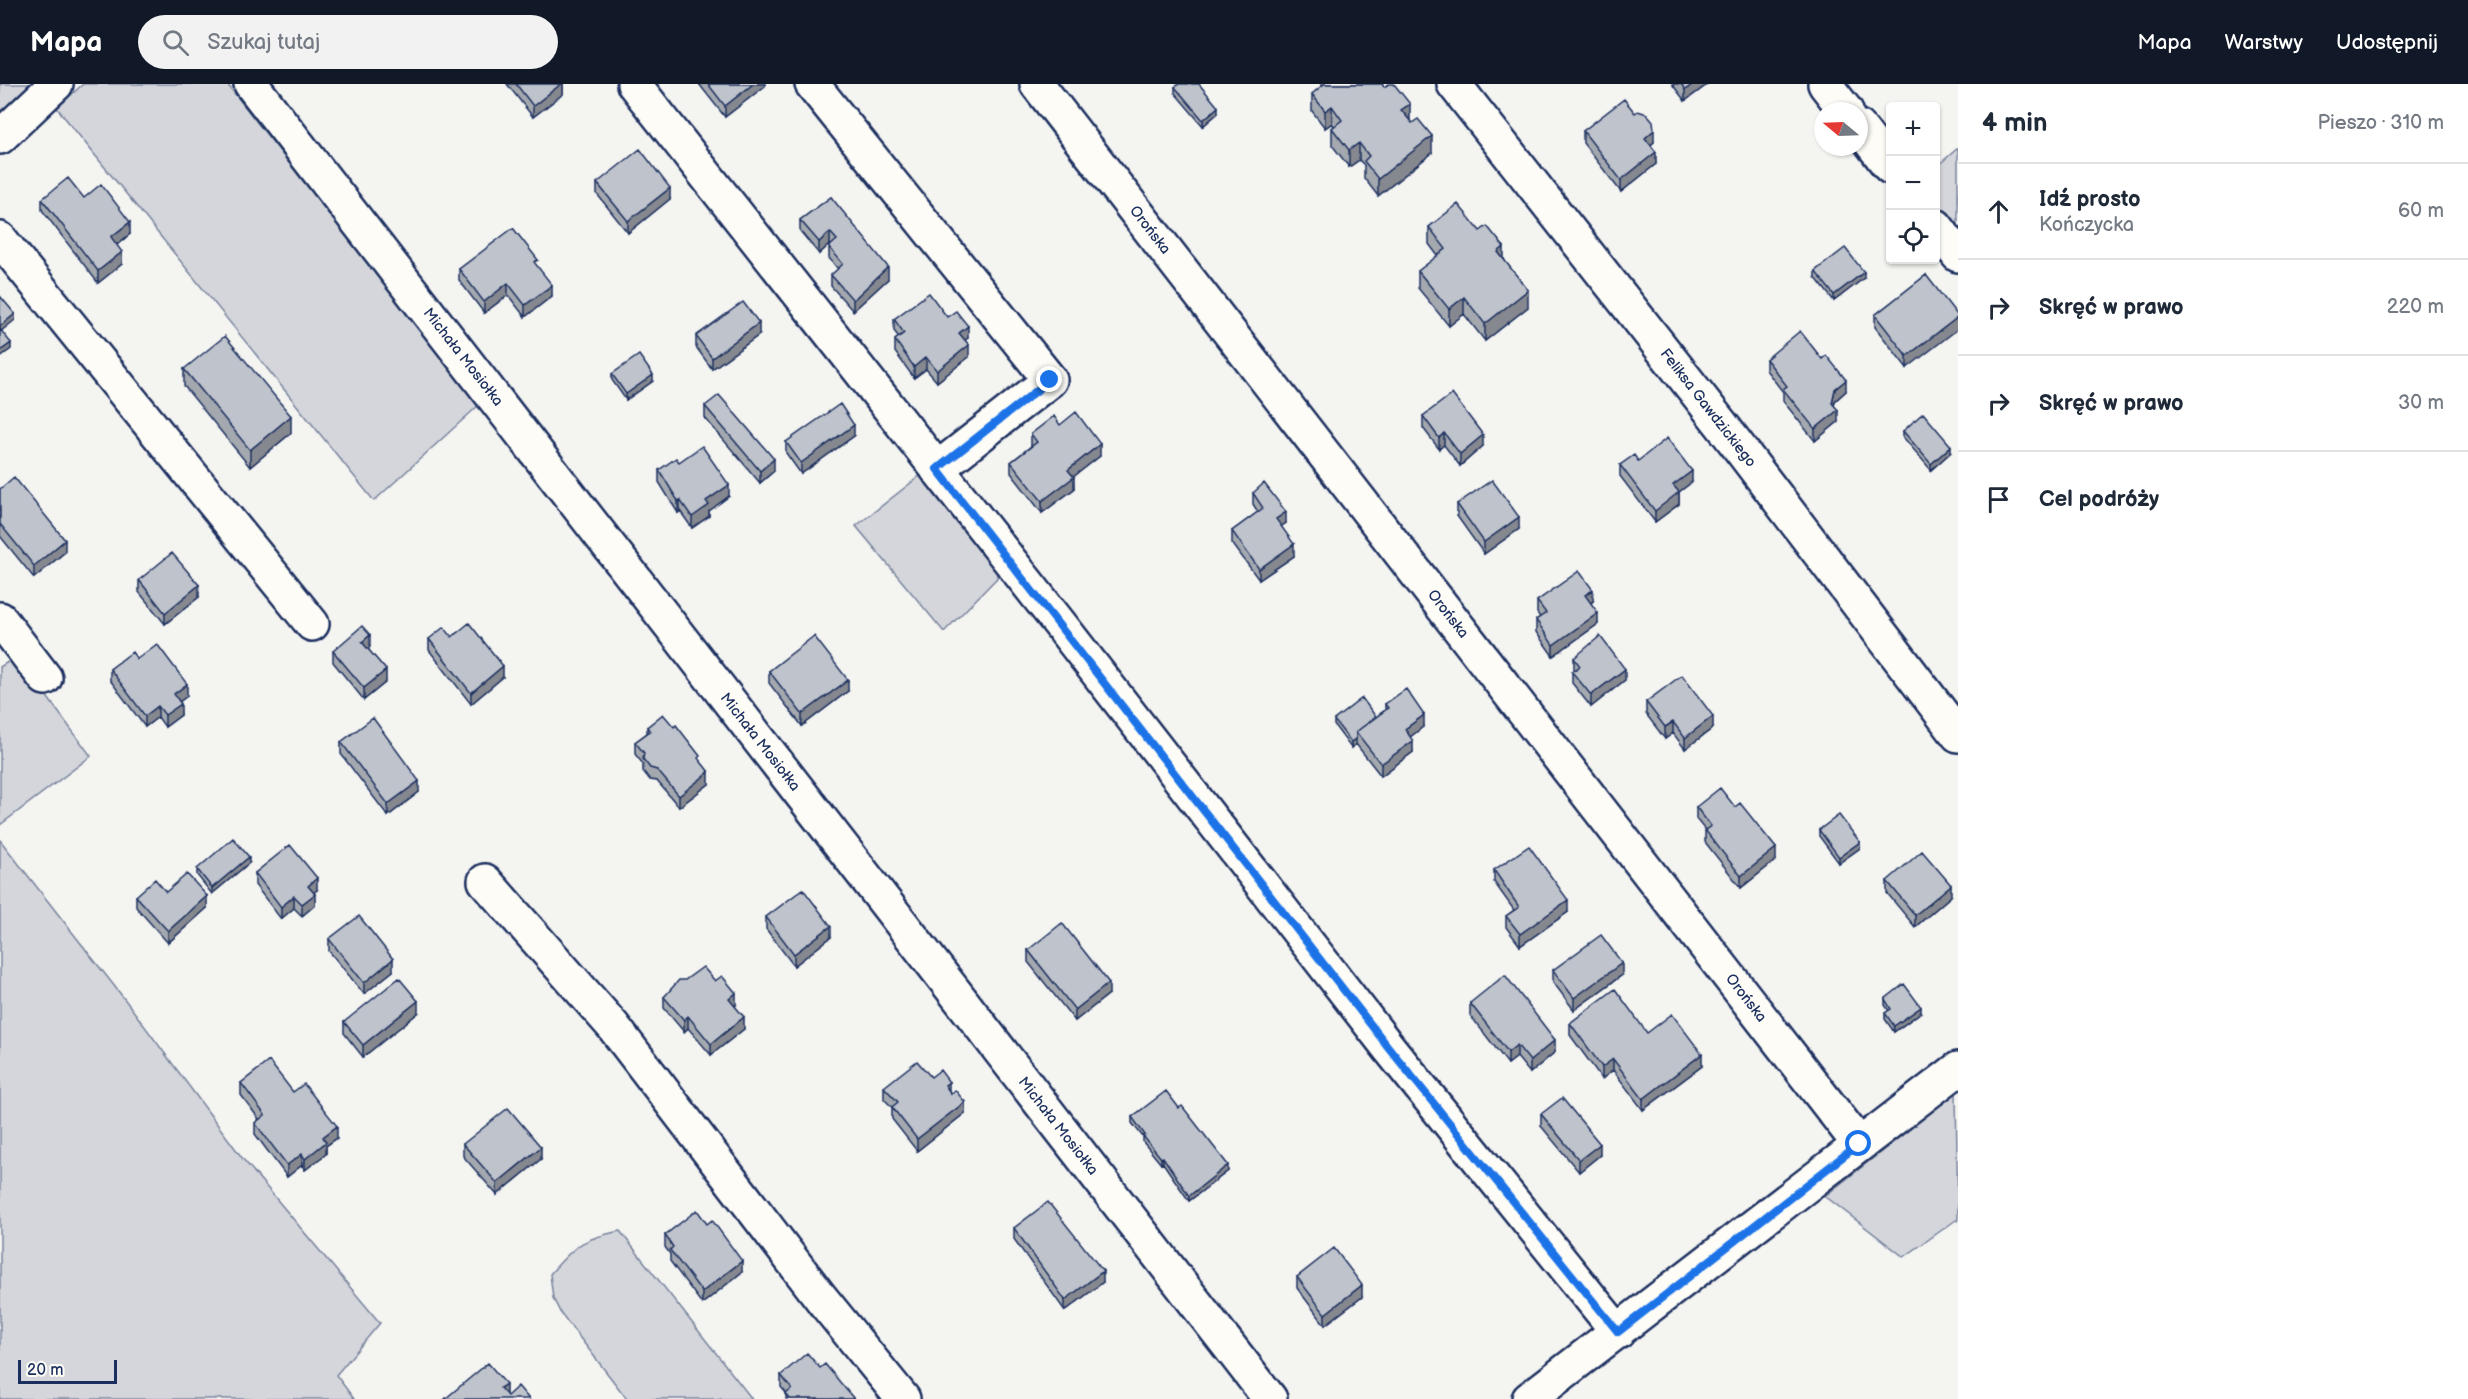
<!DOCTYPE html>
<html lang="pl">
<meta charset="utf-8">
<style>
body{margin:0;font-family:"Balsamiq Sans",sans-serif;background:#f2f2f3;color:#1f2937}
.controls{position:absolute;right:18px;top:18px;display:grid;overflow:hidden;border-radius:6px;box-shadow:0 2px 4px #0004}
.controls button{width:54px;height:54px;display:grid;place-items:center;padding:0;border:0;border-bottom:2px solid #e0e1e3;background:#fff;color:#1f2937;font:30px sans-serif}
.compass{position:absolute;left:1814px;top:18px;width:54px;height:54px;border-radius:50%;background:#fff;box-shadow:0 2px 4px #0004;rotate:289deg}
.scale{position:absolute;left:18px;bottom:15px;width:99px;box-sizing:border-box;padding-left:6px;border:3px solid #1b2f5e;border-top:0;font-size:16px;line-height:21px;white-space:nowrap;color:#1b2f5e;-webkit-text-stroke:4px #fdfcf7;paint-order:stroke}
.stop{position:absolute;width:18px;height:18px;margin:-14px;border:4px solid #1a73e8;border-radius:50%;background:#fff}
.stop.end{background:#1a73e8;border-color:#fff;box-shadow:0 2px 6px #0008}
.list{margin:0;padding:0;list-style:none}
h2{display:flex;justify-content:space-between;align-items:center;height:78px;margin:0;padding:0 24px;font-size:26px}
h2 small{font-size:20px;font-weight:400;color:#747a83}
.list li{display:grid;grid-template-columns:39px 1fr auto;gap:18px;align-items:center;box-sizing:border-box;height:96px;padding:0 24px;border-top:2px solid #e0e1e3}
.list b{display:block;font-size:22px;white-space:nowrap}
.list p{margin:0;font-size:20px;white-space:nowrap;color:#747a83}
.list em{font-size:20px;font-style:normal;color:#747a83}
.icon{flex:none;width:33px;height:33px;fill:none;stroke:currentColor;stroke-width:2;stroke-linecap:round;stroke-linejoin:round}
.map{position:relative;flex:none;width:1958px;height:1315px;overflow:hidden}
header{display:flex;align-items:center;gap:36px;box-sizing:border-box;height:84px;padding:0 30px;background:#111827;color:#fff}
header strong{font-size:28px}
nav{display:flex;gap:33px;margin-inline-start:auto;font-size:21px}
.search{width:420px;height:54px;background:#f2f2f3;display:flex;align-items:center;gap:15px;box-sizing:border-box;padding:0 21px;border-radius:33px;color:#747a83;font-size:22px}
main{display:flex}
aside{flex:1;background:#fff}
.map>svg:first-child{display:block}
.green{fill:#d4d6db;stroke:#78829c;stroke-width:1.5}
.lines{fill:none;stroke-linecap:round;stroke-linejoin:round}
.minor-casing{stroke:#1b2f5e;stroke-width:38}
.minor{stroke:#fdfcf7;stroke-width:33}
.wall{fill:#a4a8af;stroke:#1b2f5e;stroke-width:1.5}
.shaded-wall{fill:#86888f;stroke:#1b2f5e;stroke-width:1.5}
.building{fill:#bfc3cc;stroke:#1b2f5e;stroke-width:1.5}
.route{stroke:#1a73e8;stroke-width:8}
.labels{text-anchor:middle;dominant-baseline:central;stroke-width:4.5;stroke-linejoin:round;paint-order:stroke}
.street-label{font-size:15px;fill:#1b2f5e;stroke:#fdfcf7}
</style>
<header>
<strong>Mapa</strong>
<div class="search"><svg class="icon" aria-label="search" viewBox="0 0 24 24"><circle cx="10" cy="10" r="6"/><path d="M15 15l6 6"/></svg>Szukaj tutaj</div>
<nav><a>Mapa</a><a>Warstwy</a><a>Udostępnij</a></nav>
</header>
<main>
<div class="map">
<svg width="1958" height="1315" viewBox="0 0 1958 1315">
<rect width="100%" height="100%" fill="#f4f4f1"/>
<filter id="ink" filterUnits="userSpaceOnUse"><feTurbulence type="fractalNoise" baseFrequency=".0167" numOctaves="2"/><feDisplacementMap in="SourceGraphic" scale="12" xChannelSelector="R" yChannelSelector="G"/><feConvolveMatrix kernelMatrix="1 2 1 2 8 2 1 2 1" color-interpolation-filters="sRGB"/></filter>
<g filter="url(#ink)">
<path class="green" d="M0 0H32L0 30Z
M83 0H227L479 321 374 417 57 24Z
M1958 64V148L1936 119V83Z
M926 387 996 480 997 494 944 548 856 442Z
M17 572 91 672 0 741V583Z
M0 756 126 917 243 1075 380 1239 336 1291 354 1315H0Z
M1956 1009 1958 1137 1956 1136 1904 1173 1825 1112Z
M620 1147 752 1315H627L560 1228 553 1214 550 1190C575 1161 582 1155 620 1147Z"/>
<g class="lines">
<g class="minor-casing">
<path id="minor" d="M251 0 1270 1315
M634 0 1059 539 1389 964 1618 1248
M812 0 1050 296 937 385
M1037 0 1859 1060
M1454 0 1725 345 1958 651
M1825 0 1846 27
M1859 43 1890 83
M0 53 56 0
M1936 142 1958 171
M0 155 312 540
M0 535 45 594
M485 797 613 942 821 1214 903 1315
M1529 1315 1958 985"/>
</g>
<use href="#minor" class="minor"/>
</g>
<path class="wall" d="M507 0H563V10L533 33Z
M699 0H765V2L725 33Z
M1321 0H1382L1410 37 1432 69 1378 112 1364 94V81L1359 76 1349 83 1332 61V44L1334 42 1332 39 1325 44 1312 27V10L1322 2Z
M1672 0H1708L1685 17Z
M1175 3 1218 29 1203 42 1175 9Z
M1583 47 1654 58 1651 61 1656 80 1621 108 1583 59Z
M597 99 670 115 628 149 597 110Z
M831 113 888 195 853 227 831 202V191L838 185 829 174V163L831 161 830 160 819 170 800 147V136Z
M84 114 130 150 117 161 122 180 98 199 42 126V115Z
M1429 143 1480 147 1504 175 1528 223 1485 257 1464 230 1449 242 1418 204V187L1438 172 1429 160Z
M538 183 552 212 525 233 508 211 484 229 459 196V185Z
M1815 187 1864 194 1834 217 1815 193Z
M1926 191 1907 284 1875 243V231Z
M947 233 968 254 965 256 969 273 937 298 926 285 914 294 895 268V256L899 253 894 247V235Z
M759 251 712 285 696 263V252Z
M1766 275 1846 307 1835 317 1834 321 1838 338 1815 357 1783 317V308L1766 286Z
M184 285 291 349 250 383 184 302Z
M612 290 653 297 626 316 612 296Z
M705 322 774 387 760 399 705 334Z
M1423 332 1483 362 1460 382 1444 361 1439 365 1423 344Z
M1060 341 1100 372 1073 393 1074 405 1042 429 1011 389V378L1031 362V350Z
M1903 347 1951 368 1931 386 1903 353Z
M854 352 801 390 786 369V358Z
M1638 377 1692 398 1679 408V420L1655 438 1620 392V381Z
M679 378 729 412 709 427V432L692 444 680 427 678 429 659 398V386Z
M0 405 65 468 34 494 0 452Z
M1253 409 1286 439 1281 442 1294 472 1259 496 1232 459V447L1258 428 1253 420Z
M1457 420 1519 445 1484 470 1457 432Z
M139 496 199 513 165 540 139 508Z
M1537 517H1593L1591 519 1598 540 1553 572 1536 548V536L1540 533 1537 529Z
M452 553 503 593 471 620 429 566V555Z
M370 563 368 564 386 598 364 616 333 578V567Z
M1574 574 1625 596 1591 623 1572 599V588L1574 586Z
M137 575 187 612 179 618 181 631 165 643 158 633 145 643 110 596V585Z
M769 587 848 607 802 642 769 599Z
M1646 618 1713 644 1685 665 1673 649 1665 655 1646 630Z
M1385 620 1424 642 1410 653 1413 668 1381 692 1356 660 1351 664 1334 641V636L1376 633 1385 626Z
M647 643 700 678 709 700 679 723 657 697 650 696 643 687V680L635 670V658L647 649Z
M341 658 419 708 388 732 341 670Z
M1696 723 1776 776 1741 804 1705 758V746L1696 735Z
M1819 746 1860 764 1839 779 1819 752Z
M249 779 212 810 197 791V785Z
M1494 786 1568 828 1520 862 1506 843V832L1514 826 1494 798Z
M255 789 317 806 314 808 315 821 302 832 294 824 281 835 255 801Z
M1887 797 1951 812 1915 843 1887 809Z
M166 808 207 824 168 859 136 823V812Z
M766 833 831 853 794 882 766 845Z
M329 855 393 887 364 910 329 867Z
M1028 866 1109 910 1075 937 1028 878Z
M1553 886 1622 891 1574 926 1553 898Z
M664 913 736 921 735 922 744 945 711 971 688 944 684 948 664 924Z
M1885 915 1921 928 1894 948 1885 935V929L1889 927 1885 921Z
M1470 919 1555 968 1530 989 1517 973 1508 980 1470 931Z
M418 929 363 973 344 949V938Z
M1570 939 1647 949 1702 982 1643 1026 1613 986 1602 995 1570 951Z
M931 993 949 1007 965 1029 917 1067 892 1035V1023L884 1015V1003Z
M241 999 293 1008 337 1054 326 1062V1070L305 1086 302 1081 287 1093 255 1050V1039L259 1035 241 1011Z
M1541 1030 1600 1071 1579 1088 1541 1042Z
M1132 1033 1228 1087 1189 1117 1163 1079 1161 1080 1143 1058V1053L1132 1039Z
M463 1060 541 1075 497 1111 463 1072Z
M1014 1144 1103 1198 1065 1227 1014 1155Z
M665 1151 742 1188 702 1220 670 1177V1170L665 1163Z
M1297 1193 1362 1213 1325 1241 1297 1204Z
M820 1284 854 1315H786V1309L781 1303V1291Z"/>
<path class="shaded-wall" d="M561 0H563V10L533 33V22Z
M753 0H765V2L725 33V22Z
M1693 0H1708L1685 17V6Z
M1410 20V37L1401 26Z
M1332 22V39L1325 44V27Z
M1218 23V29L1203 42V36Z
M1654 46V58L1645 65V54Z
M1432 52V69L1378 112V95Z
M1359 59V76L1349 83V66Z
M1656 68V80L1621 108V96Z
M670 104V115L628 149V137Z
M130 138V150L111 165V153Z
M830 148V160L819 170V158Z
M1504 163V180L1498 168Z
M122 168V180L98 199V187Z
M888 183V195L853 227V216Z
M1864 188V194L1834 217V211Z
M508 199V211L484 229V218Z
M552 201V212L525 233V221Z
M1528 206V223L1485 257V240Z
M1464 213V230L1449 242V225Z
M15 230V236L0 248V242Z
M1958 233V245L1907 284V272Z
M759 239V251L712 285V274Z
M968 242V254L959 261V249Z
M11 259V265L0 273V267Z
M969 261V273L937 298V287Z
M926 273V285L914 294V283Z
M653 291V297L626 316V310Z
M1846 296V307L1835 317 1832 331V319L1835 305Z
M1838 326V338L1815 357V345Z
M291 332V349L250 383V366Z
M854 341V352L801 390V379Z
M1444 349V361L1439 365V354Z
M1483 351V362L1460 382V370Z
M1100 360V372L1068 397V386Z
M1951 362V368L1931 386V380Z
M774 375V387L760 399V387Z
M1692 387V398L1679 408V420L1655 438V427L1673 401Z
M1074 393V405L1042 429V417Z
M729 401V412L709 427V432L692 444V433L706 417Z
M680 416V427L678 429V417Z
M1286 428V439L1276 446V435Z
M1519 433V445L1484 470V458Z
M65 456V468L34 494V482Z
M1294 460V472L1259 496V485Z
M199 501V513L165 540V529Z
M1593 506V517L1585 523V511Z
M1598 529V540L1553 572V561Z
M370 551V563L362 569V558Z
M503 582V593L471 620V609Z
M1625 585V596L1591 623V611Z
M386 586V598L364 616V604Z
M848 596V607L802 642V630Z
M187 600V612L174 622V610Z
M181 620V631L165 643V631Z
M158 622V633L145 643V632Z
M1424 631V642L1405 657V645Z
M1713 632V644L1685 665V654Z
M1673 638V649L1665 655V643Z
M1356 654V660L1351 664V658Z
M1413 657V668L1381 692V680Z
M709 688V700L679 723V712Z
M419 697V708L388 732V720Z
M1860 758V764L1839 779V773Z
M1776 764V776L1741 804V792Z
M249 773V779L212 810V804Z
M317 794V806L308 813V802Z
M1951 801V812L1915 843V831Z
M315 810V821L302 832V820Z
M207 812V824L168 859V847Z
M294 812V824L281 835V823Z
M1568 816V828L1520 862V850Z
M831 842V853L794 882V870Z
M393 875V887L364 910V899Z
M1622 879V891L1574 926V914Z
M1109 899V910L1075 937V926Z
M736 909V921L729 926V915Z
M418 917V929L363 973V961Z
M1921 923V928L1894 948V942Z
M688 932V944L684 948V936Z
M744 933V945L711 971V960Z
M1555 956V968L1530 989V977Z
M1517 961V973L1508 980V968Z
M1702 970V982L1643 1026V1015Z
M1613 975V986L1602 995V983Z
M949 998V1009L945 1001Z
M965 1018V1029L917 1067V1055Z
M337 1042V1054L326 1062V1070L305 1086V1075L323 1053Z
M1600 1060V1071L1579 1088V1076Z
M541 1063V1075L497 1111V1099Z
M302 1070V1081L287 1093V1081Z
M1163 1073V1079L1161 1080V1074Z
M1228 1081V1087L1189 1117V1112Z
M742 1177V1188L702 1220V1208Z
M1103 1187V1198L1065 1227V1216Z
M1362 1201V1213L1325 1241V1230Z
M506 1300V1315L500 1304Z"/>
<path class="building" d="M516 0H561L533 22Z
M708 0H753L725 22Z
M1179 0H1199L1218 23 1203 36 1175 3Z
M1324 0H1382L1384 3 1389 0H1394L1410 20 1401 26 1412 39 1418 35 1432 52 1378 95 1364 77 1369 72 1359 59 1349 66 1332 44 1342 36 1332 22 1325 27 1312 10Z
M1681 0H1693L1685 6Z
M1624 15 1635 29 1638 27 1647 30 1653 37 1654 46 1645 54 1656 68 1621 96 1583 47Z
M640 65 670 104 628 137 597 99Z
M68 94 84 114 101 100 130 138 111 153 122 168 98 187 42 115Z
M831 113 888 183 853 216 831 191 843 180 829 163 837 156 830 148 819 158 800 136Z
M1458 120 1480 147 1487 142 1504 163 1498 168 1528 206 1485 240 1464 213 1449 225 1418 187 1446 165 1429 143Z
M513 144 538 176 534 178 552 201 525 221 508 199 484 218 459 185Z
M1845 164 1864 188 1834 211 1815 187Z
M1926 191 1958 232V233L1907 272 1875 231Z
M929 209 947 233 956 227 968 242 959 249 969 261 937 287 926 273 914 283 895 256 904 249 894 235Z
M0 212 15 230 0 242Z
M743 218 759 239 712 274 696 252Z
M0 245 11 259 0 267Z
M1800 247 1822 275 1826 271 1846 296 1835 305 1832 319 1838 326 1815 345 1783 305 1787 302 1766 275Z
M225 252 291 332 250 366 184 285Z
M639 271 653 291 626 310 612 290Z
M1452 310 1483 351 1460 370 1444 349 1439 354 1423 332Z
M719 311 774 375 760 387 705 322Z
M840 320 854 341 801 379 786 358Z
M1076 328 1100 360 1068 386 1074 393 1042 417 1011 378 1037 358 1031 350 1054 332 1060 341Z
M1923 329 1951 362 1931 380 1903 347Z
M1667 354 1692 387 1673 401 1679 408 1655 427 1620 381 1634 371 1638 377Z
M702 362 729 401 706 417 709 421 692 433 680 416 678 417 659 386 676 374 679 378Z
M14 393 65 456 34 482 0 440V405Z
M1492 396 1519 433 1484 458 1457 420Z
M1264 399 1286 428 1276 435 1294 460 1259 485 1232 447 1263 424 1253 409Z
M172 469 199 501 165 529 139 496Z
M1579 487 1593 506 1585 511 1598 529 1553 561 1536 536 1546 529 1537 517Z
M469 539 503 582 471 609 429 555 444 543 452 553Z
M362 542 370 551 362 558 386 586 364 604 333 567Z
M814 552 848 596 802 630 769 587Z
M1600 552 1625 585 1591 611 1572 588 1580 582 1574 574Z
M157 560 187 600 174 610 181 620 165 631 158 622 145 632 110 585 132 568 137 575Z
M1682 591 1713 632 1685 654 1673 638 1665 643 1646 618Z
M1406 605 1424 631 1405 645 1413 657 1381 680 1356 648 1388 624 1385 620Z
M1362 614 1376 633 1356 648V654L1351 658 1334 636Z
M663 630 674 643 676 641 700 672 698 674 709 688 679 712 657 686 650 684 643 675 644 669 635 658 650 647 647 643Z
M373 634 419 697 388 720 341 658Z
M1720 704 1735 723 1740 719 1776 764 1741 792 1705 746 1711 742 1696 723Z
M1839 731 1860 758 1839 773 1819 746Z
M233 754 249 773 212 804 197 785Z
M290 761 317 794 308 802 315 810 302 820 294 812 281 823 255 789Z
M1529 762 1568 816 1520 850 1506 832 1519 823 1494 786Z
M1922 767 1951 801 1915 831 1887 797Z
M187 790 207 812 168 847 136 812 155 795 166 808Z
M803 805 831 842 794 870 766 833Z
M359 832 393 875 364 899 329 855Z
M1062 839 1109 899 1075 926 1028 866Z
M1601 851 1622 879 1574 914 1553 886Z
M703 883 715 897 722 892 736 909 729 915 744 933 711 960 688 932 684 936 664 913 679 896H685Z
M1505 891 1555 956 1530 977 1517 961 1508 968 1470 919Z
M399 894 418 917 363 961 344 938Z
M1904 900 1921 923 1894 942 1885 929 1891 925 1885 915Z
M1615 905 1647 949 1672 930 1702 970 1643 1015 1613 975 1602 983 1570 939Z
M269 977 293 1008 304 1000 337 1042 323 1053 326 1058 305 1075 302 1070 287 1081 255 1039 265 1031 241 999Z
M917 977 931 993 940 986 949 998 945 1001 951 1010 955 1006 965 1018 917 1055 892 1023 898 1018 884 1003Z
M1166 1007 1179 1024 1182 1022 1228 1081 1189 1112 1163 1073 1161 1074 1143 1052 1145 1051 1132 1033Z
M1562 1014 1600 1060 1579 1076 1541 1030Z
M508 1024 541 1063 497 1099 463 1060Z
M1048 1118 1103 1187 1065 1216 1014 1144Z
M697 1126 707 1140 712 1136 742 1177 702 1208 670 1166 673 1163 665 1151Z
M1334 1164 1362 1201 1325 1230 1297 1193Z
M807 1269 820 1284 825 1280 854 1315H790L786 1310 792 1305 781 1291Z
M488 1279 506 1300 500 1304 507 1312 518 1302 529 1315H445Z"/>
</g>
<g class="lines" filter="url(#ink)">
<path class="route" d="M1050 296 937 385 1389 964 1618 1248 1859 1060"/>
</g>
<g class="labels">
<g class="street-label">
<text transform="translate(1150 146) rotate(52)">Orońska</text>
<text transform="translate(463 273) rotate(52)">Michała Mosiołka</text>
<text transform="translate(1708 324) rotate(52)">Feliksa Gawdzickiego</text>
<text transform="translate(1448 530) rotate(52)">Orońska</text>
<text transform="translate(760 658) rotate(52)">Michała Mosiołka</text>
<text transform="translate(1746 914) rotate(52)">Orońska</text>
<text transform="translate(1058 1042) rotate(52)">Michała Mosiołka</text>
</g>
</g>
</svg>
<div class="controls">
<button>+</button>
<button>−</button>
<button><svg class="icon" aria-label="locate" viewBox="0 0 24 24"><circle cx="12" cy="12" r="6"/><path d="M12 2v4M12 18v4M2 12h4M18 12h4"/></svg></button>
</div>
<svg class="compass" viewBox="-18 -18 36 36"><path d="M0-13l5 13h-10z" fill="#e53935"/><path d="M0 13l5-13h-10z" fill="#747a83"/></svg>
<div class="scale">20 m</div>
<div class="stop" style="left:1859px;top:1060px"></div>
<div class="stop end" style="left:1050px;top:296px"></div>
</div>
<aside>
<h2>4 min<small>Pieszo · 310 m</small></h2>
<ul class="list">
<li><svg class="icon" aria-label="ahead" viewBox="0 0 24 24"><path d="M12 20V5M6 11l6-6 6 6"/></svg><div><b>Idź prosto</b><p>Kończycka</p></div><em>60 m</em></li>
<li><svg class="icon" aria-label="right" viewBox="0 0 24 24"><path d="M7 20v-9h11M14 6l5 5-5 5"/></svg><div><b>Skręć w prawo</b></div><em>220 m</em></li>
<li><svg class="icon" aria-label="right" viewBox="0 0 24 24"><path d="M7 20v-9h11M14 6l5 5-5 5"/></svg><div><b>Skręć w prawo</b></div><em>30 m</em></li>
<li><svg class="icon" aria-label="arrive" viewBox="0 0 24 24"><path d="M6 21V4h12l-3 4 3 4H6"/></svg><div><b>Cel podróży</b></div></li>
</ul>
</aside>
</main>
